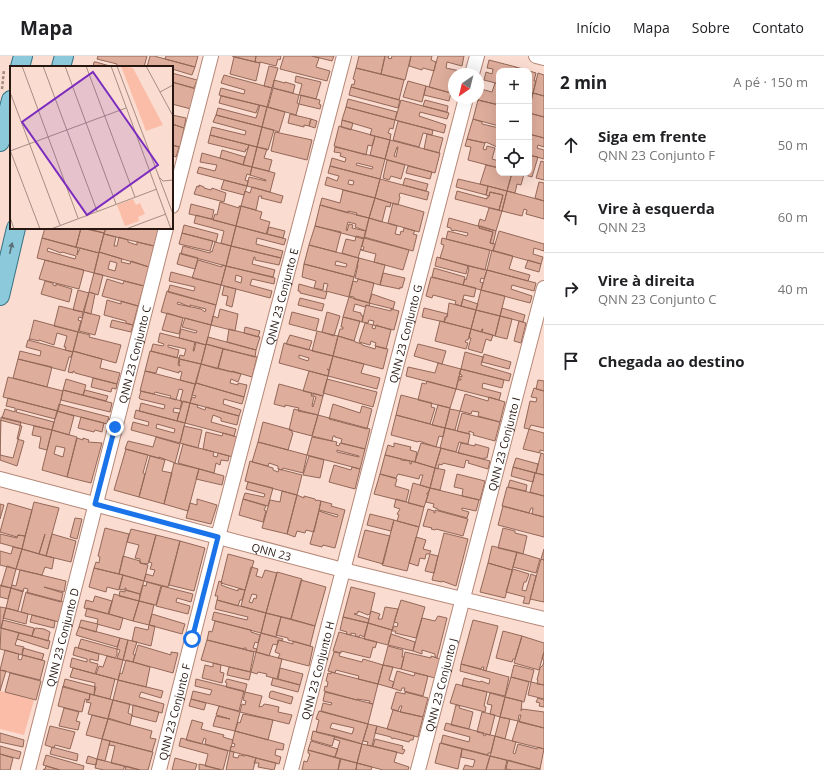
<!DOCTYPE html>
<html lang="pt">
<meta charset="utf-8">
<style>
body{margin:0;font-family:"Open Sans",sans-serif;background:#f6f6f6;color:#202124}
.controls{position:absolute;right:12px;top:12px;display:grid;overflow:hidden;border-radius:8px;box-shadow:0 4px 16px #0002}
.controls button{width:36px;height:36px;display:grid;place-items:center;padding:0;border:0;border-bottom:1px solid #e0e0e0;background:#fff;color:#202124;font:20px sans-serif}
.compass{position:absolute;left:448px;top:12px;width:36px;height:36px;border-radius:50%;background:#fff;box-shadow:0 4px 16px #0002;rotate:215deg}
.stop{position:absolute;width:12px;height:12px;margin:-9px;border:3px solid #1a73e8;border-radius:50%;background:#fff}
.stop.end{background:#1a73e8;border-color:#fff;box-shadow:0 1px 4px #0008}
.list{margin:0;padding:0;list-style:none}
h2{display:flex;justify-content:space-between;align-items:center;height:52px;margin:0;padding:0 16px;font-size:17px}
h2 small{font-size:13px;font-weight:400;color:#757577}
.list li{display:grid;grid-template-columns:26px 1fr auto;gap:12px;align-items:center;box-sizing:border-box;height:72px;padding:0 16px;border-top:1px solid #e0e0e0}
.list b{display:block;font-size:15px;white-space:nowrap}
.list p{margin:0;font-size:13px;white-space:nowrap;color:#757577}
.list em{font-size:13px;font-style:normal;color:#757577}
.icon{flex:none;width:22px;height:22px;fill:none;stroke:currentColor;stroke-width:2;stroke-linecap:round;stroke-linejoin:round}
.map{position:relative;flex:none;width:544px;height:714px;overflow:hidden}
header{display:flex;align-items:center;gap:24px;box-sizing:border-box;height:56px;padding:0 20px;background:#fff;border-bottom:1px solid #e0e0e0}
header strong{font-size:19px}
nav{display:flex;gap:22px;margin-inline-start:auto;font-size:14px}
main{display:flex}
aside{flex:1;background:#fff}
.map>svg:first-child{display:block}
.green{fill:#fbbda7}
.building{fill:#dead9c;stroke:#946858;fill-rule:evenodd}
.lines{fill:none;stroke-linecap:round;stroke-linejoin:round}
.minor-casing{stroke:#b68878;stroke-width:16}
.major-casing{stroke:#377384;stroke-width:20}
.path{stroke:#a38a81;stroke-width:2.5;stroke-dasharray:3 2;stroke-linecap:butt}
.minor{stroke:#fff;stroke-width:14}
.major{stroke:#8cc9da;stroke-width:18}
.oneway{fill:#5a7076}
.route{stroke:#1a73e8;stroke-width:5}
.labels{text-anchor:middle;dominant-baseline:central;stroke-width:3.5;stroke-linejoin:round;paint-order:stroke}
.street-label{font-size:11px;fill:#281711;stroke:#fadcd1}
.inset-road{fill:none;stroke:#a68d84;stroke-width:1}
.view{fill:#7b2cbf;fill-opacity:0.15;stroke:#7b2cbf;stroke-width:2}
.inset-edge{fill:none;stroke:#281711;stroke-width:2}
</style>
<header>
<strong>Mapa</strong>
<nav><a>Início</a><a>Mapa</a><a>Sobre</a><a>Contato</a></nav>
</header>
<main>
<div class="map">
<svg width="544" height="714" viewBox="0 0 544 714">
<rect width="100%" height="100%" fill="#fadcd1"/>
<path class="green" d="M0 635 34 644 24 679 0 673Z"/>
<path class="building" d="M98 0H147L144 11H116L117 8 97 3Z
M150 0H154L195 11 192 19 172 13V11H147Z
M166 0H198L195 11 165 3Z
M232 0H256L255 6Z
M256 0H281L280 4 278 3 276 10 260 6V7L255 6Z
M284 0H312L319 2 316 11 330 15 327 25 280 13Z
M312 0H334L332 5Z
M359 0H385L381 18 356 12Z
M385 0H389L388 2 391 3 392 0H411L405 24 381 18Z
M411 0H432L431 4 436 6 434 15 423 12 422 14 409 10Z
M438 0H464L462 10 447 6 446 12 460 15 459 18H454V38L429 31Z
M234 1 260 7 256 25 230 18Z
M489 4 516 11 515 15H499V28L484 24 486 16 492 18 493 13 487 12Z
M94 6H96L113 11H93Z
M269 10 278 12 272 32 264 30Z
M516 11 536 17 534 25H536L533 37 529 36V15H515Z
M356 12 404 24 399 44 351 31 352 28 354 29 355 24 353 23Z
M172 17 197 24 194 32 172 26Z
M538 17 544 19V40L533 37Z
M224 19 272 32 267 51 219 39 221 32 244 38 245 34 221 27Z
M296 20 321 26 316 43 299 39 302 28 295 26Z
M274 24 285 27V26L295 29 293 37 273 32Z
M408 25 426 30 422 46 403 41Z
M172 26 196 33 191 53 172 48Z
M495 27 499 28V49L478 44 481 33 492 36Z
M426 30 451 37 449 45 424 39Z
M351 31 400 44 398 52 349 39Z
M273 32 299 39 297 47 299 48 296 59 268 51Z
M529 36 533 37 529 52Z
M533 37 544 40V61L529 57Z
M301 39 320 44 319 48 321 49 320 53 299 48Z
M221 40 259 49 256 57 219 47Z
M348 43 397 56 395 64 346 51Z
M401 44 449 57 447 63 420 56 419 60 446 69 444 77 395 64Z
M425 44 448 50 447 56 423 50Z
M478 44 499 49V70L473 63Z
M260 49 267 51 262 71 216 59 218 52 256 62Z
M267 51 285 56 279 76 262 71Z
M346 51 395 64 393 73 390 72 388 77 391 78 390 84 370 79 372 73 342 64Z
M529 57 544 61V82L529 78Z
M290 58 311 63 309 70 304 69V71L288 67Z
M172 59 186 62 184 72 172 68Z
M216 59 262 71 257 91 210 79 212 71 245 79 246 75 213 66Z
M311 63 317 65 315 72 309 70Z
M473 63 482 66V68L499 72V84L497 91 486 86 485 87 467 83Z
M342 64 353 67 351 74 341 71Z
M398 65 433 74 432 79 423 77 419 91 393 84Z
M172 68 184 72 180 91 172 89Z
M339 70 375 80 372 90 368 89 366 99 334 90Z
M262 71 274 74 268 94 257 91Z
M275 76 312 84 307 104 271 95Z
M427 78 443 82 439 97 424 93Z
M529 78 544 82V91L538 89 537 92 544 94V103L529 99Z
M210 79 249 89 247 94 246 93 245 96 208 87Z
M375 80 390 84 385 103 370 99Z
M467 83 485 87 483 93 486 94 487 90 495 92 492 103 499 105V112L468 104 471 91 465 90Z
M390 84 440 97 435 117 385 103ZM397 91H398L396 101 394 100Z
M172 89 179 91 176 101 172 99Z
M249 89 257 91 252 111 243 109Z
M257 91 267 93 264 102 272 104 269 115 252 111Z
M335 91 385 103 380 123 330 110 332 102 345 106 346 102 340 100 341 97 334 96ZM357 107 373 111 372 113 356 109Z
M222 94 245 101 243 109 220 102Z
M202 97 252 111 250 119 247 118 245 124 248 125 247 130 197 117 199 111 215 115 217 109 200 106Z
M529 99 538 101 532 121 518 117H529Z
M387 104 405 109 401 123 391 120 389 124 383 122Z
M541 105 544 106V124L536 122Z
M486 109 499 112V117H512L507 135 480 128Z
M330 110 380 123 375 142 325 129 327 121 337 125 339 120 328 117ZM349 124 354 125 353 129 348 128Z
M408 110 432 116 430 123 406 117Z
M252 111 275 117 270 136 247 130 249 121 266 125V124L250 119Z
M512 117 524 118 521 129 517 128 515 137 507 135Z
M405 122 428 128 426 135 403 129Z
M380 123 429 136 427 144 400 137 399 140 400 141 398 149 375 142Z
M458 123 488 130 486 139 456 131Z
M224 124 247 130 244 139 221 133Z
M539 126 544 127V145L535 142Z
M199 129 204 131V132L211 134 212 132 226 137 224 146 194 138 197 130 199 131Z
M488 130 507 135 502 155 499 154 503 139 490 136 489 140 486 139Z
M252 131 283 140 281 147 261 142 262 140H259L256 154 241 150 245 135 250 137Z
M343 134 375 142 369 162 356 159 357 157 348 155V157L320 149 322 142 340 147Z
M457 135 487 143V141H489L490 136 503 139 499 154 455 143Z
M507 135 544 145V163L526 158 527 154 524 153 522 160 502 155Z
M375 142 391 147 390 151 386 150 382 166 369 162Z
M220 146 239 152V150H241L236 170 213 164 215 158 217 159Z
M393 147 424 156 419 176 388 167Z
M191 148 214 154 212 163 189 158Z
M320 149 369 162 366 175 355 171 356 168 348 166 346 174 347 175 349 168 353 169 352 172 366 175 364 183 315 170Z
M241 150 262 156 260 163 270 166 266 178 236 170Z
M489 152 502 155 496 175 478 170 480 163 485 165Z
M196 159 236 170 231 190 221 187 224 175 194 167Z
M369 162 397 170 395 178 400 179 401 175 403 176 404 172 415 175 413 178 417 179 413 195 364 181Z
M449 162 478 170H480L479 172 493 176 490 187 495 188 493 195 446 183 448 175 467 180 468 177 454 174V175L451 174V172L447 171Z
M184 169 218 178 216 186 182 177Z
M236 170 286 183 284 189 257 182 256 188 283 195 281 202 231 190Z
M315 170 341 176 336 196 309 189Z
M480 170 496 175 493 188 490 187 493 176 479 172Z
M269 171 285 175 283 182 267 178Z
M45 172H81L76 191 42 182Z
M81 172 104 177 99 197 76 191Z
M93 172H106L104 177 92 174Z
M106 172H159L154 190 104 178Z
M499 175 544 188V195L534 192 533 198 543 201 541 208 493 195Z
M182 177 213 185 210 195 179 188Z
M104 178 116 181 114 190H117L119 181 128 184V186L137 189V186L154 190 149 211 99 196Z
M356 180 364 182 358 202 342 197 346 183 355 185Z
M42 182 78 192 77 199 80 192 99 197 94 217 37 202ZM48 192 61 197 62 196 76 200 75 203 47 195Z
M364 182 409 194 403 214 374 206 376 198 361 194V193L363 194 364 191 362 190Z
M442 182 490 194 485 214 440 202 444 189 441 188Z
M215 186 231 190 226 210 181 198 183 190 210 197 211 195 212 196Z
M309 189 359 202 354 221 304 208ZM336 205 347 208 346 211 335 209Z
M231 190 281 202 279 209 255 204V201H254L252 208 275 214 273 221 226 210Z
M492 194 513 200 509 213 530 219 528 225 487 214Z
M99 196 122 203 121 206 130 208 131 205 149 211 144 230 94 217ZM110 205 117 207 115 215 108 213Z
M180 197 198 202 195 213 177 208Z
M437 201 468 210 466 218 435 210Z
M359 202 385 209 380 229 355 222 358 209H357Z
M45 204 84 214 79 233 39 223Z
M198 204 222 211V209L226 210 221 229 192 222Z
M528 204 541 208 539 216 525 212Z
M304 208 354 221 349 241 326 235 328 228 324 227 323 234 314 232 316 225 302 221Z
M226 210 275 222 274 228 252 223 250 229 272 235 270 242 221 229ZM236 219 242 221 241 227 235 225Z
M468 210 487 214 484 223 481 222 480 226 483 227 481 234 463 229 465 223 466 224 469 213 468 212Z
M434 212 465 221 463 229 432 221Z
M487 214 536 227 534 235 512 229 511 233 532 240 530 247 481 234Z
M171 216 221 229 216 249 168 236 170 229 194 235 195 231 169 225Z
M94 217 103 219 98 239 89 236Z
M383 217 405 222 402 232 400 231V233L380 229Z
M431 221 476 232 474 241 464 239 461 250 455 248 456 245 433 239 432 242 426 240Z
M107 223 123 228 124 225 144 230 138 250 102 240Z
M358 223 374 227 369 247 354 243V241L349 240 353 225 357 226Z
M45 225 53 227V229L56 230V228L72 233 69 246 41 238Z
M299 228 327 236 325 243 300 237V235H298Z
M224 230 236 233 232 251 226 249 228 240 222 239Z
M78 234 89 237 83 256 73 254Z
M481 234 505 240 500 260 476 254Z
M167 235 216 249 211 269 161 256ZM178 246 190 251V249L206 253 205 256 201 253 177 248Z
M89 236 95 238 91 258 84 256Z
M372 238 395 246 393 253 369 247Z
M349 241 370 247 369 250 366 249 365 251 355 248 353 255 361 257V259L363 260 362 266 343 261Z
M300 242 324 248 322 255 298 249Z
M463 243 478 248 476 254 461 250Z
M107 244 121 248V245L138 250 133 269 126 267V265L104 259Z
M449 247 476 254 471 273 444 266 445 261H447Z
M366 249 391 255V253L399 255 394 274 373 269 374 265 369 264 368 267 362 266Z
M59 250 83 256 82 262 79 261 78 264 81 265 78 276 54 270Z
M424 252 448 258 444 266 422 261Z
M502 252 525 259 523 266 500 260Z
M220 253 238 258 235 275 211 269 213 260 218 262Z
M476 254 500 260 495 280 482 276 483 273H482L481 276 471 273Z
M84 256 100 260 95 279 79 275Z
M292 256 319 263 316 275 289 268Z
M327 256 340 260 334 280 322 276Z
M167 257 183 262 179 278 162 274Z
M500 260 512 263 507 283 495 280Z
M343 261 360 265 354 285 338 280 340 273H343V271H341Z
M185 262 211 269 206 289 179 282 181 273 196 277 197 275 182 271Z
M34 264 78 276 73 296 65 294 66 291H64L67 280 57 277 54 289 39 284V285L30 283 29 284Z
M112 264 133 269 131 276 110 271Z
M440 265 471 273 468 284H466L465 286 468 287 466 293 435 285Z
M519 265 526 267 521 287 514 285Z
M365 267 373 269 372 272 375 273 376 269 391 274 386 293 375 290 376 287 371 285 370 289 359 286Z
M245 271 260 275 258 281 244 277Z
M229 273 260 281 256 294 227 286Z
M471 273 493 279 491 285 486 283 482 297 468 293 471 282H469Z
M317 275 338 280 333 300 312 295Z
M78 276 90 279 89 281 121 289 116 307 73 295Z
M160 277 195 286 193 295H194L196 286 206 289 201 308 179 303 180 299 184 300 186 293 168 289V291L179 294 177 302 151 295 153 288 163 290 164 288 158 286Z
M290 279 312 285 309 294 286 288Z
M338 280 355 285V286L362 288V289L375 293 376 290 388 293 383 313 333 300Z
M208 281 256 294 255 301 206 288Z
M28 284 73 296 71 301H69L65 315 18 303 20 295 40 300 41 295 26 291Z
M284 287 333 300 329 314 327 313 329 314 328 320 279 307ZM299 299 309 302 308 305 299 302Z
M206 288 223 293 218 313 201 308Z
M418 288 446 295 442 308 414 300Z
M223 293 257 301 252 321 232 315V316L219 313 218 311Z
M73 295 102 303 100 312 120 317 117 328 75 317V316L73 315V317L68 316Z
M150 295 179 302 178 309 180 310 179 308 180 303 201 308 195 328 180 324 182 316 179 315V317L158 311 156 317 145 315Z
M465 296 483 301 481 309 511 318 509 325 461 313Z
M484 298 511 306 509 313 482 306Z
M333 300 364 308 361 317 380 322 377 333 328 320Z
M18 303 52 311 47 331 13 322Z
M438 307 461 313 456 333 406 320 408 311 435 317Z
M201 308 241 318 238 326 231 323 230 327 238 329V327L247 329 244 341 196 327Z
M461 313 504 324 502 332 483 327 482 332 501 337 499 344 456 333 458 324H461V323H458L459 320 462 321V319L459 318Z
M145 315 195 328 190 347 180 345 183 334 179 333 176 344 170 342 171 340 155 336 154 338 140 335Z
M309 315 328 320 323 340 303 335Z
M8 321 63 335 58 355 3 341Z
M93 322 117 328 116 333 112 332 111 336 91 331Z
M66 323 86 329 83 339 63 334Z
M327 323 377 336 373 351 323 337Z
M538 324 544 325V335L536 333Z
M427 325 456 333 450 352 418 344 422 327 426 328Z
M196 327 244 341 242 348 224 343 223 348 241 354 239 360 190 347 192 341 195 342 196 340 192 339Z
M279 328 312 337 311 340H313V337L323 340 318 359 298 355 299 352 285 349V351L274 348ZM314 340 316 341 313 351 312 350Z
M534 332 544 335V372L531 369 529 373 524 372 530 345 536 346 537 342 531 341Z
M63 334 112 347 110 356 61 344Z
M85 334 108 340 106 345 83 339Z
M141 335 182 345 180 353 174 352 173 356 179 357 177 365 139 355 141 347 164 353 165 349 140 343 139 342Z
M465 338 488 345 489 341 505 346 500 366 478 360 479 356 472 355 471 358 460 355Z
M401 339 432 347 431 351 435 352 430 368 396 359Z
M8 342 58 355 55 363 17 353 16 356 54 366 52 374 2 362 5 353 15 356V352L6 350Z
M183 345 190 347 185 367 177 365Z
M190 347 198 349 197 351 205 354 206 351 239 360 237 369 221 365V362L213 359 211 366 236 373 234 380 185 367Z
M59 348 109 361 107 368 57 355Z
M333 348 360 357 362 350 372 353 367 373 329 363Z
M438 349 450 352 445 372 432 369Z
M294 353 318 359 312 380 289 374Z
M450 353 460 355 455 374 445 372Z
M136 354 185 367 180 387 131 374 133 366 148 370 149 366 134 362ZM157 368 175 373 174 377 156 372Z
M57 355 74 360 69 379 52 374Z
M462 357 500 366 495 385 473 379 474 377 469 375V378L457 375Z
M318 359 370 373 365 393 341 387 342 383 335 381V380H333L332 385 312 380Z
M396 359 445 372 443 381 439 380 436 391 419 385 418 386 391 379Z
M1 361 21 366 17 383 24 385 17 410 0 404Z
M81 361 104 367 102 376 95 374 94 376 78 372Z
M0 364 22 370 13 402 0 399Z
M263 366 292 374V377H293L288 394 258 386Z
M34 370 52 374 47 394 39 392 41 381 32 379Z
M184 370 202 374 198 392 180 387Z
M445 372 470 378 468 388 459 386 456 396 440 392Z
M529 373 544 377V395L540 394V397L523 393Z
M52 374 77 381 67 421 42 414ZM56 390 65 392 63 401 54 398Z
M206 376 222 380 223 377 237 381 233 401 203 393Z
M156 381 180 388 175 407 159 401V402L125 393 128 385 153 391Z
M312 381 337 386 336 389 339 390 340 387 365 393 360 413 307 399ZM337 394 340 395 359 400V401L337 396Z
M77 382 83 384V382L89 384 88 386 102 387 91 427 67 421Z
M258 386 307 399 303 417 283 412 282 414 278 413V410L269 407 268 410 252 406Z
M394 387 411 391 410 394 417 396 415 406 385 399 388 389 394 391Z
M421 387 441 392 435 412 415 406Z
M461 387 475 390V388L489 392 487 402H484V403L458 397Z
M183 388 214 396 213 400 217 401 218 397 229 400 228 405 221 404 220 409 216 407 214 417 178 407Z
M441 392 490 405 488 413 468 407 469 405 466 404 464 412 443 407 442 409 439 408 438 413 435 412Z
M126 393 148 399 143 417 145 418 139 441 114 434Z
M541 397 544 398V419L536 417Z
M385 399 401 403V404L410 405V408H411L412 405 435 412 430 432 420 429 423 419H420L419 423 398 418 396 422 380 418Z
M150 400 165 404 162 415 172 417 164 448 139 441Z
M309 400 324 404 320 422 303 419Z
M516 402 538 408 536 417 513 411Z
M250 405 273 412V414L278 416 279 413 302 419 297 439 245 425Z
M174 407 199 413 188 455 164 448Z
M334 409 351 414 352 411 360 413 355 433 329 426Z
M513 411 535 417 533 426 511 420Z
M435 412 445 414 440 434 430 432Z
M199 413 224 420 222 429 196 423Z
M535 417 544 419V440L530 436Z
M380 418 397 423 395 430 409 434 406 446 374 438Z
M457 418 485 425 480 444 462 440 463 433 454 431Z
M510 424 527 429 526 435 508 431Z
M248 426 273 432 268 450 243 443 245 437 264 441 265 438 246 433Z
M413 427 430 432 428 437H427V439H428L424 451 408 447Z
M507 431 544 440V461L532 458 533 452H531L529 457 502 450Z
M430 432 479 444 476 455 462 452V454L469 456 467 462 438 454V453L433 451 434 448 426 446Z
M282 435 297 439 287 478 262 472 270 444 280 446Z
M297 439 304 442V440L315 443 316 445 317 444 321 445 314 476 306 474 305 477 297 475 295 481 287 478Z
M197 443 217 449 211 468 186 462 190 447 197 449Z
M243 443 266 450 264 454 266 455 263 466 239 459Z
M396 443 424 451 419 471 397 465 399 459 397 458 400 453 394 451Z
M321 445 332 448 331 450 345 454 335 492 323 489 322 491 310 488 319 455 337 461 338 459 319 454Z
M34 446 59 452 46 500 39 498 45 478 39 498 22 493Z
M8 447 32 454 25 480 18 479 17 481 0 476Z
M0 448 4 449 0 463Z
M503 450 544 461V481L498 469Z
M428 453 434 455V457H435V454L468 463 463 480 436 473 435 474 431 473 432 472 423 470Z
M370 458 394 464 391 475 367 469Z
M75 462 82 463 77 483 70 481Z
M394 464 419 471 407 515 382 509Z
M105 472 129 478 119 518 94 512 96 506 99 507 100 501 98 500Z
M503 472 515 475V477L527 480 523 498 498 492Z
M131 473 156 479 148 508 140 507V503L135 502 139 489 127 486Z
M365 474 390 480 383 508 358 501Z
M444 477 468 483 456 530 442 525V526L432 524Z
M0 478 17 482 18 479 25 480 22 493 0 487Z
M52 478 76 485 71 506 46 500Z
M156 479 180 485 168 531 144 525 146 518 153 520 155 514 150 513 152 507 149 506Z
M416 481 426 484 423 493 431 495 429 498H426L425 503 420 502 418 510 409 507Z
M180 485 205 492 194 535 169 529Z
M492 490 517 496 512 514 488 507Z
M13 491 22 493 16 513 0 509V495L11 498Z
M22 493 54 502 52 513 45 511 42 519 16 513Z
M544 493V504L541 503Z
M517 496 540 503 536 517 513 511Z
M228 498 254 505 245 534 221 527Z
M430 498 438 500 434 517 425 515Z
M123 500 140 505V507L148 509 144 525 119 518Z
M541 503 544 504V546L530 543Z
M488 507 512 514 505 542 480 536Z
M7 510 16 513 11 532 1 530Z
M251 511 258 513 256 520 260 521 262 522 265 514 277 517 266 557 241 550ZM252 538 257 539 256 543 254 542 252 547 249 546Z
M94 512 123 519 119 534 107 531 106 536 89 531Z
M513 513 529 518 526 526H524L522 534 526 535 531 518 536 520 529 548 523 547 525 541 506 536Z
M20 514 66 525 64 536 44 531 63 537 61 546 27 537 28 533 24 532 23 536 11 532 12 529 16 530Z
M277 516 302 523 291 563 266 557Z
M123 519 144 525 140 538 126 534V532H125L124 534 119 533Z
M301 524 326 531 315 570 291 563Z
M219 525 222 526 221 529 229 532 238 535V533L245 534 242 544H240L238 550 217 544 218 540H215Z
M147 526 161 530 156 549 139 545 143 529 146 530Z
M0 529 11 532 8 543 0 541Z
M162 530 193 538 191 546 177 542 176 546 190 550 188 558 156 550Z
M351 531 375 537 370 558H369L368 559 358 555V557L354 558 369 563 368 567 343 561Z
M11 532 23 535 18 555 6 552Z
M125 534 140 538 139 545 119 540 120 535 125 536Z
M26 536 64 546 59 566 21 556Z
M114 538 139 545 133 565 109 558Z
M95 540 112 545 108 558 84 552 86 544 93 546Z
M217 544 266 557 261 577 212 564 214 556 247 564 248 561 215 553Z
M401 544 425 551 416 582 395 577 396 575H392L394 570 397 571 398 567 394 566Z
M139 545 154 549 149 569 133 565Z
M0 551 6 552 1 572H0Z
M385 551 398 553 392 574 368 567 371 555 380 558 378 563H382Z
M6 552 28 558 26 568 3 562Z
M87 552 123 562 120 573 119 574 97 568 98 563 85 560Z
M266 557 281 561 276 581 261 577Z
M152 558 185 568 182 578 149 569Z
M32 559 55 565 54 572 30 566Z
M438 560 447 562 437 602 435 601V598L422 594V598L413 595 422 562 435 565Z
M281 561 315 570 310 590 288 584V582L276 579Z
M343 561 368 567 364 581 360 579 359 581 355 580 356 578 351 577V579L346 578 347 576 340 574Z
M3 564 34 572 32 580 1 572Z
M81 564 98 568 96 576 79 571Z
M473 564 498 570 486 615 483 614 484 611H482L481 613 461 608Z
M215 565 251 574V576L260 579 258 587 255 586 253 592 257 593 256 596 246 594V592H244V593L207 584 209 575 212 576Z
M368 567 392 574 388 589 364 583Z
M149 569 155 570 151 590 132 585 135 571 148 574Z
M79 571 120 582 117 591 79 580 76 579Z
M1 572 19 577 15 589 24 591 22 599 0 593Z
M35 572 44 573 50 576 48 585 32 580Z
M503 575 522 580 515 603H513L512 606 496 602Z
M339 576 377 586 375 592 373 591 370 602 341 595V597L333 595Z
M19 577 50 585 48 593 17 583Z
M261 577 283 583 282 585 278 584 277 589 273 588 269 600 256 596Z
M391 578 415 586 413 595 388 589Z
M522 580 544 587V596L539 614 514 607Z
M120 582 128 584 123 604 117 602 120 594 117 593Z
M81 583 117 593V599L115 602 78 592Z
M128 584 137 586 133 598 135 599 133 606 123 604Z
M207 584 254 596 250 616 201 604Z
M279 584 293 588V585L313 591 309 610 278 602 280 598 275 596Z
M138 589 171 599V596L178 597 173 617 133 606Z
M388 590 403 594 402 601H404L401 613 383 609Z
M75 591 99 598 98 605 90 603V606L98 608 95 618 70 611 72 602 87 606V603L73 599Z
M23 592 44 598 42 604 22 599Z
M5 594 19 598 18 603 21 604 23 599 45 605 40 624 0 614Z
M256 596 282 603 277 623 266 620 267 618 258 616 257 618 251 616Z
M334 596 340 597 339 600 362 606 363 603 383 609 378 628 358 623 359 620 336 614 335 617 328 615Z
M405 596 431 602V600L440 603 435 622 401 613Z
M544 596V629L537 628 538 624H537L540 612 543 609 544 605 542 602Z
M107 600 123 604 118 624 96 618 99 610 103 611Z
M126 604 150 611 146 631 118 624 120 617 122 618Z
M213 607 221 609 220 616 224 617 222 627 202 622 205 609 213 611Z
M461 608 509 621 505 640 462 630 464 622 480 626 481 625 489 628 490 623 460 615Z
M383 609 393 611 389 624 394 626 392 632 378 628Z
M514 609 534 614 531 626 511 621Z
M229 611 251 616 249 624 227 619Z
M73 612 115 623 110 643 94 639 95 627 70 621Z
M280 612 303 618 300 629 278 623Z
M0 614 6 615 0 635Z
M397 615 414 620 415 617 428 620 423 640 404 635 405 632H402L401 635 392 632Z
M331 616 378 628 373 648 369 647 370 645 357 643V644L324 635 325 630 327 631 328 626 326 625 328 617 331 618Z
M10 617 41 625 36 644 5 636Z
M511 621 529 626 524 646 505 641Z
M273 622 300 629 298 636 271 629Z
M65 623 96 631 94 639 63 631Z
M196 623 244 635 239 655 191 643 193 635 210 639 212 634 195 630Z
M227 623 247 628 245 636 226 631 227 627 225 626Z
M118 624 163 635 161 642 141 636 139 641 164 648 162 657 113 644Z
M531 626 544 629V643L528 639Z
M456 628 487 636 484 650 486 651 485 656 450 647Z
M63 630 90 638 89 644 85 643 82 656 58 650Z
M272 635 293 641 291 648 270 642 269 641 270 636Z
M245 636 262 640 259 651 263 650 264 648 270 649 279 651 278 656 292 659 289 668 240 656 242 648 245 649 246 645 243 644Z
M325 636 373 648 368 668 321 655 323 647 331 649 332 647 323 645Z
M396 636 405 638V636L428 642 423 661 400 656 402 650H400L398 655 391 653Z
M490 637 505 641 500 661 490 658 492 649 487 648Z
M90 638 113 644 108 663 88 658 91 647 86 646 87 644H89Z
M505 641 522 645 521 655 522 653 544 656V672L519 666 521 659H519L518 665 500 661Z
M538 642 544 644V651L539 650 540 647 536 646Z
M191 643 206 647 204 654 189 650Z
M113 644 130 648 128 657 132 659 130 669 108 662Z
M133 649 159 656 156 666 132 660Z
M456 649 460 650 459 652 473 656 469 673 451 669Z
M219 650 240 656 235 675 213 670 216 660 230 663 216 659Z
M64 652 79 656 76 665 80 666 78 674 59 670Z
M393 654 423 661 418 681 387 673Z
M319 655 368 668 362 688 316 676 319 664 316 663ZM332 667 354 672 352 678 330 672Z
M482 656 495 659 490 679 477 676Z
M243 658 273 664 268 684 235 675 238 666 240 667Z
M92 659 108 663 102 683 86 679Z
M500 661 510 663 505 683 495 680Z
M108 663 152 675 150 682 156 683 152 696 102 683Z
M192 664 203 667 201 673 224 679 223 681 233 684 230 695 205 688 206 683 204 682 202 688 186 684Z
M518 665 544 672V693L512 685Z
M446 667 484 677 483 679 485 680 486 678 495 680 491 697H488V699L441 687 443 679 469 686 470 681 444 674Z
M368 668 377 670 372 690 367 689 368 686 363 685Z
M50 670 75 676 70 693 55 689 54 692 45 689Z
M377 670 414 680 413 684H410L409 686 393 682V683L391 682V681L375 677Z
M235 675 284 688 283 694 276 693 275 699 281 701 279 708 230 695 231 690 234 691 235 688 232 687Z
M313 675 335 680 332 690 311 684Z
M0 677 24 684 23 691 0 686Z
M335 680 362 688 357 707 335 701 340 685 334 683Z
M495 680 516 686 513 697 515 698 518 688 537 693 538 691 544 693 540 713 490 700Z
M181 682 228 695 223 714 205 710 208 698 179 690Z
M102 683 110 685 105 705 97 703Z
M375 683 403 690 402 693 405 694 403 698 373 690Z
M110 685 153 696 148 714H140L111 707 115 690 109 689Z
M311 685 338 693 335 701 308 694Z
M440 687 462 693 458 713 435 707Z
M362 688 397 696 394 706 409 711 408 714H383L357 707Z
M0 690 21 696 19 703 0 698Z
M52 691 78 698 77 705 50 698Z
M462 693 490 700 486 714H463L465 709 473 711 475 704 461 701Z
M308 694 340 703 338 714H302L304 705 307 706 310 698 308 697Z
M230 695 234 696 233 701 238 702 239 699 245 700 246 699 256 702 253 714H226Z
M0 698 13 702 10 714H0Z
M46 699 84 710 83 714H60L43 709Z
M88 700 97 703 96 709 86 707Z
M490 700 507 704 505 713 507 714H486Z
M175 702 197 708 195 714H172Z
M256 702 276 707 274 714 258 711 259 707H254Z
M97 703 125 710 123 714H104L95 712Z
M341 703 357 707 356 714H338Z
M508 704 540 713V714H512L506 713Z
M357 707 372 711 371 714H356Z
M199 708 204 709 221 714H199Z
M46 710 60 714H43L44 713H45Z
M126 710 140 714H125Z"/>
<g class="lines">
<g class="minor-casing">
<g id="minor">
<path d="M536 0 544 2"/>
<path d="M472 18 477 0"/>
<path d="M172 150 211 0"/>
<path id="s1" d="M0 423 343 514 544 563"/>
<path id="s2" d="M28 714 166 172"/>
<path id="s3" d="M159 714 218 481 344 0"/>
<path id="s4" d="M291 714 466 42"/>
<path id="s5" d="M418 714 544 232"/>
</g>
</g>
<g class="major-casing">
<path id="major" d="M20 11 23 0
M61 11 64 0
M0 86 11 44
M0 240 16 172"/>
</g>
<path class="path" d="M2 33 4 14"/>
<use href="#minor" class="minor"/>
<use href="#major" class="major"/>
</g>
<defs><path id="oneway-solid" d="M-6-.8H1V-3.2L6.5 0L1 3.2V.8H-6Z"/></defs>
<use class="oneway" href="#oneway-solid" transform="translate(11 192) rotate(-77)"/>
<g class="lines">
<path class="route" d="M115 371 95 448 218 481 192 583"/>
</g>
<g class="labels">
<g class="street-label">
<text stroke="none"><textPath href="#s3" startOffset="489">QNN 23 Conjunto E</textPath></text>
<text stroke="none"><textPath href="#s4" startOffset="451">QNN 23 Conjunto G</textPath></text>
<text stroke="none"><textPath href="#s2" startOffset="429">QNN 23 Conjunto C</textPath></text>
<text stroke="none"><textPath href="#s5" startOffset="337">QNN 23 Conjunto I</textPath></text>
<text stroke="none"><textPath href="#s1" startOffset="281">QNN 23</textPath></text>
<text stroke="none"><textPath href="#s2" startOffset="137">QNN 23 Conjunto D</textPath></text>
<text stroke="none"><textPath href="#s4" startOffset="103">QNN 23 Conjunto H</textPath></text>
<text stroke="none"><textPath href="#s5" startOffset="88">QNN 23 Conjunto J</textPath></text>
<text stroke="none"><textPath href="#s3" startOffset="60">QNN 23 Conjunto F</textPath></text>
</g>
</g>
<g transform="translate(10 10)">
<rect width="163" height="163" fill="#fadcd1"/>
<path d="M111 0 123 2 153 59 136 65ZM123 133 126 139 130 137 135 148 128 151 129 155 115 160 107 139Z" fill="#fbbda7"/>
<path class="inset-road" d="M12 0 68 152M33 0 87 145M55 0 106 138M76 0 125 131M101 0 161 163M107 0 163 148M136 0 163 50M0 26 50 159M150 26 163 19M0 84 30 163M0 85 116 42M149 111 153 115 163 114M0 151 4 163M41 163 147 123M116 163 156 148"/>
<path class="view" d="M83 6 148 99 77 149 12 56Z"/>
<rect width="163" height="163" class="inset-edge"/>
</g>
</svg>
<div class="controls">
<button>+</button>
<button>−</button>
<button><svg class="icon" aria-label="locate" viewBox="0 0 24 24"><circle cx="12" cy="12" r="6"/><path d="M12 2v4M12 18v4M2 12h4M18 12h4"/></svg></button>
</div>
<svg class="compass" viewBox="-18 -18 36 36"><path d="M0-13l5 13h-10z" fill="#e53935"/><path d="M0 13l5-13h-10z" fill="#757577"/></svg>
<div class="stop" style="left:192px;top:583px"></div>
<div class="stop end" style="left:115px;top:371px"></div>
</div>
<aside>
<h2>2 min<small>A pé · 150 m</small></h2>
<ul class="list">
<li><svg class="icon" aria-label="ahead" viewBox="0 0 24 24"><path d="M12 20V5M6 11l6-6 6 6"/></svg><div><b>Siga em frente</b><p>QNN 23 Conjunto F</p></div><em>50 m</em></li>
<li><svg class="icon" aria-label="left" viewBox="0 0 24 24"><path d="M17 20v-9H6M10 6l-5 5 5 5"/></svg><div><b>Vire à esquerda</b><p>QNN 23</p></div><em>60 m</em></li>
<li><svg class="icon" aria-label="right" viewBox="0 0 24 24"><path d="M7 20v-9h11M14 6l5 5-5 5"/></svg><div><b>Vire à direita</b><p>QNN 23 Conjunto C</p></div><em>40 m</em></li>
<li><svg class="icon" aria-label="arrive" viewBox="0 0 24 24"><path d="M6 21V4h12l-3 4 3 4H6"/></svg><div><b>Chegada ao destino</b></div></li>
</ul>
</aside>
</main>
